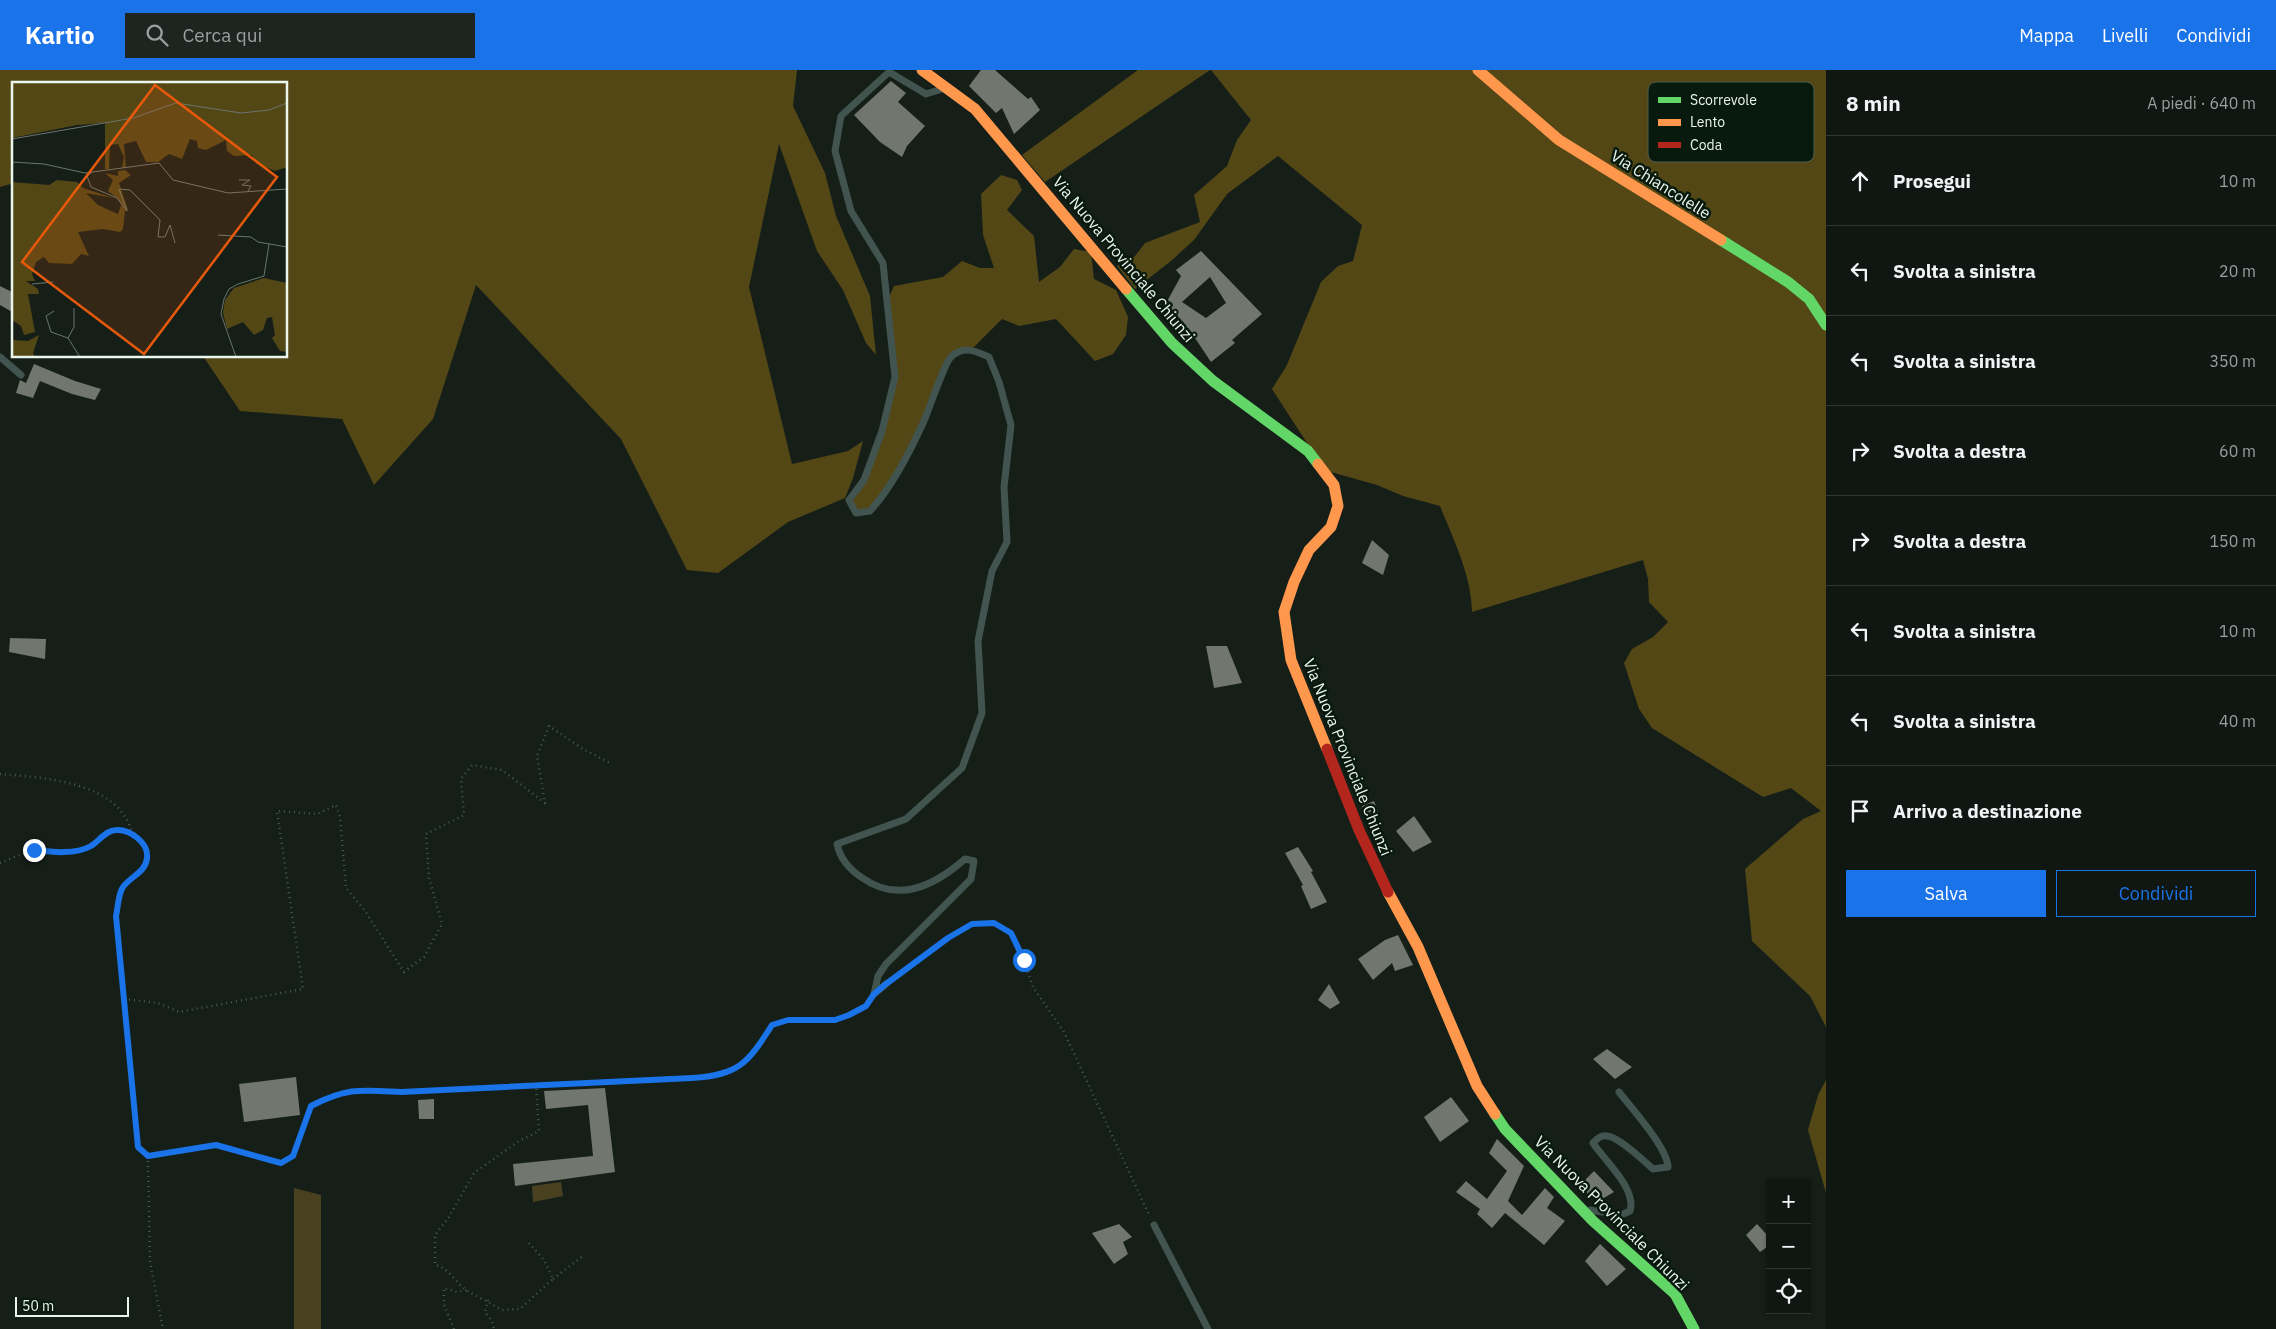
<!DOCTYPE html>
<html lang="it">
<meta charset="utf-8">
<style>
body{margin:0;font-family:"IBM Plex Sans",sans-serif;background:#1e2420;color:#f1f3f6}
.controls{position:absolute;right:15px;bottom:15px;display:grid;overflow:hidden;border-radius:0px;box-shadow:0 1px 4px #0004}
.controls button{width:45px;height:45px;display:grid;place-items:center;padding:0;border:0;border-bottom:1px solid #303632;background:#101712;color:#f1f3f6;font:25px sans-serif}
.scale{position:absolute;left:15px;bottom:12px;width:114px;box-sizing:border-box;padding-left:5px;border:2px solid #eaf6ed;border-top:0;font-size:14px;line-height:18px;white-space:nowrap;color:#eaf6ed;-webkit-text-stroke:4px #081a0e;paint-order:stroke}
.stop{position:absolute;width:15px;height:15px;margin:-11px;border:4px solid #1a73e8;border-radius:50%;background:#fff}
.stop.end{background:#1a73e8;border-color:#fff;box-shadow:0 1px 5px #0008}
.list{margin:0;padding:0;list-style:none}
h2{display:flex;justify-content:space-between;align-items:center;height:65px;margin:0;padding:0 20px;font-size:21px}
h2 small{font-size:16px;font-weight:400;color:#9c9f9f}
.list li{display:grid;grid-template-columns:32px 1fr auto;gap:15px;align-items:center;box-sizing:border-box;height:90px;padding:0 20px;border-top:1px solid #303632}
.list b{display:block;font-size:19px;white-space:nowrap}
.list em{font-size:16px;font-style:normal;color:#9c9f9f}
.actions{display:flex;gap:10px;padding:15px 20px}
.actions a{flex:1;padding:11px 0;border:1px solid #1a73e8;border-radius:0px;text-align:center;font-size:18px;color:#1a73e8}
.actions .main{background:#1a73e8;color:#fff}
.icon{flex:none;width:28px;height:28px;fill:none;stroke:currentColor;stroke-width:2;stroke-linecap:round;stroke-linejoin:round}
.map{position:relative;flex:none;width:1826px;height:1259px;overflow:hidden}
header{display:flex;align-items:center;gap:30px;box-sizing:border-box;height:70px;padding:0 25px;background:#1a73e8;color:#fff}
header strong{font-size:24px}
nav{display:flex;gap:28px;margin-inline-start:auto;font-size:18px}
.search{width:350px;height:45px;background:#1e2420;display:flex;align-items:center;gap:12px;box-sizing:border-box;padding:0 18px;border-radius:0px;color:#9c9f9f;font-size:19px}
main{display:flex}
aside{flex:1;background:#101712}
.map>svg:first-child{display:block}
.green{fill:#494020}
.forest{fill:#544716}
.building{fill:#71776f;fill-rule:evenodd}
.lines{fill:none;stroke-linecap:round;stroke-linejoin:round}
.path{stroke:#4a5754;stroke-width:2.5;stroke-dasharray:1 4;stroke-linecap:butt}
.lane{stroke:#425450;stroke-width:7}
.fast{stroke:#63d668;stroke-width:11}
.slow{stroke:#ff974d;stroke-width:11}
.jam{stroke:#b3261e;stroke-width:11}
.route{stroke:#1a73e8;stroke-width:6}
.labels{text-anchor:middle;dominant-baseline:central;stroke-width:5;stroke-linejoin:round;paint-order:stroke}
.street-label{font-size:16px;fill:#eaf6ed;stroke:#081a0e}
.inset-road{fill:none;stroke:#6a756d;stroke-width:1}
.view{fill:#e8590c;fill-opacity:0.15;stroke:#e8590c;stroke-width:2.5}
.inset-edge{fill:none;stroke:#eaf6ed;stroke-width:2.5}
.key{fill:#081a0e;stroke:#4c5c51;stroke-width:1}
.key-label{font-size:14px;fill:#eaf6ed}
</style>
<header>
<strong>Kartio</strong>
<div class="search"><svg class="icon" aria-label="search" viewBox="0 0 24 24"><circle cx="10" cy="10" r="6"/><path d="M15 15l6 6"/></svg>Cerca qui</div>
<nav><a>Mappa</a><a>Livelli</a><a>Condividi</a></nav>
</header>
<main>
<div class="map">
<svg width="1826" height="1259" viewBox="0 0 1826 1259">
<rect width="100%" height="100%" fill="#151f18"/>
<path class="green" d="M561 1112 563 1126 533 1132 532 1116Z
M294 1118 321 1125V1259H294Z"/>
<path class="forest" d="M0 0H797L793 36 825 103 836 146 870 226 876 285 866 273 843 220 817 181 779 74 749 217 792 394 848 381 863 371 853 408 845 428 788 452 718 503 687 500 621 369 476 215 433 349 374 415 342 349 240 341 203 286H286V14H14V113L0 117Z
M1138 0H1210L1045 112 1022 85Z
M1211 0H1826V957L1810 926 1752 871 1745 799 1803 749 1821 741 1791 718 1763 727 1652 658 1639 639 1624 593 1632 579 1653 567 1668 552 1649 532 1648 509 1643 490 1472 542C1471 504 1454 471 1440 436L1403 426 1377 415 1331 402 1307 373 1272 319 1287 295 1321 212 1338 196 1353 191 1362 155 1278 86 1227 124 1194 170 1171 191 1135 219 1117 196 1135 186 1145 173 1200 152 1194 125 1227 96 1237 70 1251 50Z
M1001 105 1017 110 1022 120 1007 140 1034 166 1039 212 1060 197 1074 179 1091 182 1094 209 1116 220 1128 247 1126 265 1113 284 1095 291 1056 249 1019 256 1002 249 972 279 949 288 942 308 884 426 870 441 856 443 849 430 864 410 895 307 888 230 894 216 943 207 962 191 980 198H994L983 165 981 124Z
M1826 1010V1123L1808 1060 1818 1025Z"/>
<path class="building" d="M981 0H995L1028 29 1031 27 1040 40 1014 64 1002 38 996 43 969 16Z
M891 11 906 23 898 32 925 56 907 76 902 87 880 72 854 45Z
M1201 181 1262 244 1232 270 1235 273 1211 292 1195 268 1165 235 1181 206 1176 200ZM1210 207 1226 233 1206 248 1182 232Z
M0 216 14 223V243L0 235Z
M34 294 75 311 101 319 95 330 72 324 40 311 33 328 16 323 20 310 26 313Z
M1372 470 1389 485 1383 505 1362 493Z
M10 568 46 569 45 589 9 582Z
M1206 576H1227L1242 613 1214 618Z
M1374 731 1379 744 1367 748 1362 736Z
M1414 746 1432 772 1413 782 1396 761Z
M1298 777 1313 801 1311 802 1327 832 1311 839 1301 816 1303 815 1285 783Z
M1398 865 1413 895 1395 901 1392 893 1373 910 1358 889 1385 870Z
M1329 914 1340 933 1330 939 1318 930Z
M1607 979 1632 997 1615 1009 1593 989Z
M296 1007 300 1045 244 1052 239 1014Z
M605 1018 615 1102 515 1116 513 1094 593 1086 588 1035 546 1039 544 1021Z
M1451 1027 1469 1051 1440 1072 1424 1047Z
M434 1029V1049H419L418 1030Z
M1497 1069 1524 1096 1508 1131 1522 1145 1545 1118 1554 1127 1547 1138 1565 1151 1544 1175 1505 1143 1492 1158 1477 1144 1480 1139 1456 1122 1466 1111 1487 1129 1507 1101 1489 1083Z
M1594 1101 1614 1122 1597 1132 1579 1116Z
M1119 1154 1132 1167 1123 1172 1128 1184 1114 1194 1092 1163Z
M1757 1154 1770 1168V1175L1760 1182 1746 1165Z
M1600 1174 1626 1199 1607 1216 1585 1191Z"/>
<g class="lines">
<path class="path" d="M0 704C45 708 121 711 133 766
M0 793C11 789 22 783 33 781 49 777 70 786 90 777 100 772 106 758 119 760 136 763 142 771 148 786L144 798 123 817 116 846 138 1077 148 1086 150 1192 163 1259
M893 909 948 869 972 854 994 853 1011 863 1024 890 1033 917 1064 962 1150 1147
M124 929 158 933 179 942 303 919 277 741 317 744 336 735 340 747 346 818 365 841 404 902 424 887 442 854 429 808 426 764 464 745 461 709 472 695 502 700 545 733 537 686 549 656 583 679 612 694
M148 1086 216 1075 281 1093 293 1086 311 1036C348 1017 362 1020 401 1022L706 1007C747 998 751 989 772 955L788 950H835L866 936 868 933
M529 1173 544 1190 553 1209 520 1239 501 1240C490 1232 477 1227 466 1220 455 1212 448 1197 435 1195V1165L449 1147 474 1103 519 1071 539 1061 536 1015
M553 1209 583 1186
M488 1230 485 1242 492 1251 494 1259
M454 1259 444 1235V1218L457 1222 467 1220"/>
<path class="lane" d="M0 287 21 305
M886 914 874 924 878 906 886 894 971 809 974 791 965 789C934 816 898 834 861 807 849 799 840 788 837 774L906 749 962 698 982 643 978 571 992 501 1007 472 1004 417 1011 355 999 312 989 287C975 281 964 275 951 287 944 293 929 341 923 353 909 384 892 417 870 441L856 443 849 430 864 410 882 361 895 307 883 193 851 141 835 81 841 46 889 2 926 24 942 19
M1590 1140 1621 1145 1630 1141C1637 1119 1605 1091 1593 1073 1597 1069 1600 1065 1607 1066 1619 1067 1644 1091 1653 1099L1668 1097C1667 1077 1632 1039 1619 1022
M1154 1155 1208 1259"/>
<path class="fast" d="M1721 170 1788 212 1809 229 1826 255
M1126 219 1172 273 1213 311 1308 381 1318 394
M1495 1044 1505 1059 1593 1151 1675 1224 1694 1259"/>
<path class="slow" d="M922 0 975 39 1126 219
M1478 0 1559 70 1721 170
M1318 394 1334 415 1338 436 1331 457 1309 480 1294 512 1284 542 1291 590 1327 679
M1388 822 1418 877 1477 1016 1495 1044"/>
<path class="jam" d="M1327 679 1359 760 1388 822"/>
</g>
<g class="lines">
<path class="route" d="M34 780C51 782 75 785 91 776 99 771 106 760 116 760 130 759 149 773 147 788 146 802 131 806 123 817 118 824 118 838 116 846L138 1077 148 1086 216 1075 281 1093 293 1086 311 1036C348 1017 362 1020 401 1022L692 1008C739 1005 748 993 772 955L788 950H835L849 945 866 936 874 924 886 914 948 868 972 854 994 853 1011 863 1024 890"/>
</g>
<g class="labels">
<g class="street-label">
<text transform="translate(1661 114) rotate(32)">Via Chiancolelle</text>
<text transform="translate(1124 189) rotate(50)">Via Nuova Provinciale Chiunzi</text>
<text transform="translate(1348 687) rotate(68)">Via Nuova Provinciale Chiunzi</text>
<text transform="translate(1612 1143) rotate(45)">Via Nuova Provinciale Chiunzi</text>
</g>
</g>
<g transform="translate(12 12)">
<rect width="275" height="275" fill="#151f18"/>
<path d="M0 0H275V85L263 89 245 82 240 73 222 74 215 69 214 58 194 68 186 66 185 59 178 57 170 77 157 72 146 80H134L124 59 112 62 114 86H110L112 75 106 62 98 63 97 87H93V41L65 43 0 56ZM113 88 119 93 107 101 116 128 113 129 111 147 108 150 91 147 66 150 77 174 69 172 60 182 37 181 32 175 24 180 20 192 23 199H14L26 207 27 212H16L23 250 12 253 9 244 0 238V100L37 103 45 98 65 100 71 106 101 116 74 111 86 123 106 132 109 123 113 129 105 116 96 109 101 98 93 91 106 94V89ZM252 196 275 201V270L268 269 260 256 263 253 260 235 255 236 251 248 242 253 231 240 215 247 211 231 213 218 222 206ZM27 253 21 271 23 275H0V258L16 259Z" fill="#544716"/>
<path class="inset-road" d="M0 57 121 36 164 21 229 31 257 28 275 21M0 80 32 82 73 91 147 81 161 98 216 111 275 107M80 90 75 94 79 105 105 116 115 129 107 107 118 108 148 138 146 155H153L158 143 163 161M227 98H238L230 103 239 104 236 109M206 153 239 155 246 160 275 165M20 202 41 200M42 229 34 234 39 250 56 256 68 275M56 256 62 245V226M224 275 209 232 212 217 217 207 226 202 252 194 257 162"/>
<path class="view" d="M143 3 265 95 132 272 10 180Z"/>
<rect width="275" height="275" class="inset-edge"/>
</g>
<rect x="1648" y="12" width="166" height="80" rx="8" class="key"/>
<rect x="1658" y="27" width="23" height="6" fill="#63d668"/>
<rect x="1658" y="49" width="23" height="7" fill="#ff974d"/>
<rect x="1658" y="72" width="23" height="6" fill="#b3261e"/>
<g class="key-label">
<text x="1690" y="35">Scorrevole</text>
<text x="1690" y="57">Lento</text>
<text x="1690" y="80">Coda</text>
</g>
</svg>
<div class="controls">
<button>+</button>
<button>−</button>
<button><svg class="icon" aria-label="locate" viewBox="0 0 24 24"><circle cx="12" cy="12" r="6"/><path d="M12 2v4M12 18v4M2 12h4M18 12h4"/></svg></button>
</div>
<div class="scale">50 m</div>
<div class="stop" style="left:1024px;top:890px"></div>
<div class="stop end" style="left:34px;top:780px"></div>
</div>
<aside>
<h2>8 min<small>A piedi · 640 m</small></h2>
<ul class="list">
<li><svg class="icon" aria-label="ahead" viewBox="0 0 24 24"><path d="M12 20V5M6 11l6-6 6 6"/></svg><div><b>Prosegui</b></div><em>10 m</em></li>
<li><svg class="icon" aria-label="left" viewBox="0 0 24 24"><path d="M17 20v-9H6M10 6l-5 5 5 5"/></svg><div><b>Svolta a sinistra</b></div><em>20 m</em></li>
<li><svg class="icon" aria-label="left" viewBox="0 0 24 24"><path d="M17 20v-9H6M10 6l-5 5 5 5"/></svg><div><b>Svolta a sinistra</b></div><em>350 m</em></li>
<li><svg class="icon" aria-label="right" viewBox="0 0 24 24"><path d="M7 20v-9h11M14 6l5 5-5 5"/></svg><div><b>Svolta a destra</b></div><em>60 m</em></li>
<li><svg class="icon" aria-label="right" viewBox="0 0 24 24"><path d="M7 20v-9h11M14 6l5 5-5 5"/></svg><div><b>Svolta a destra</b></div><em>150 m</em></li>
<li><svg class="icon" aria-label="left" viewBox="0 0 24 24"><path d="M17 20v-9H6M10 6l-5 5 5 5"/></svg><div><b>Svolta a sinistra</b></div><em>10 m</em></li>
<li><svg class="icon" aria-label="left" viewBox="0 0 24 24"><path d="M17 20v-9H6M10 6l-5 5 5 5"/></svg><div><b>Svolta a sinistra</b></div><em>40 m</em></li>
<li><svg class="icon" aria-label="arrive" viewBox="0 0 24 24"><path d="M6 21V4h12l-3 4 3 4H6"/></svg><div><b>Arrivo a destinazione</b></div></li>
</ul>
<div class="actions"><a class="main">Salva</a><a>Condividi</a></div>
</aside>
</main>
